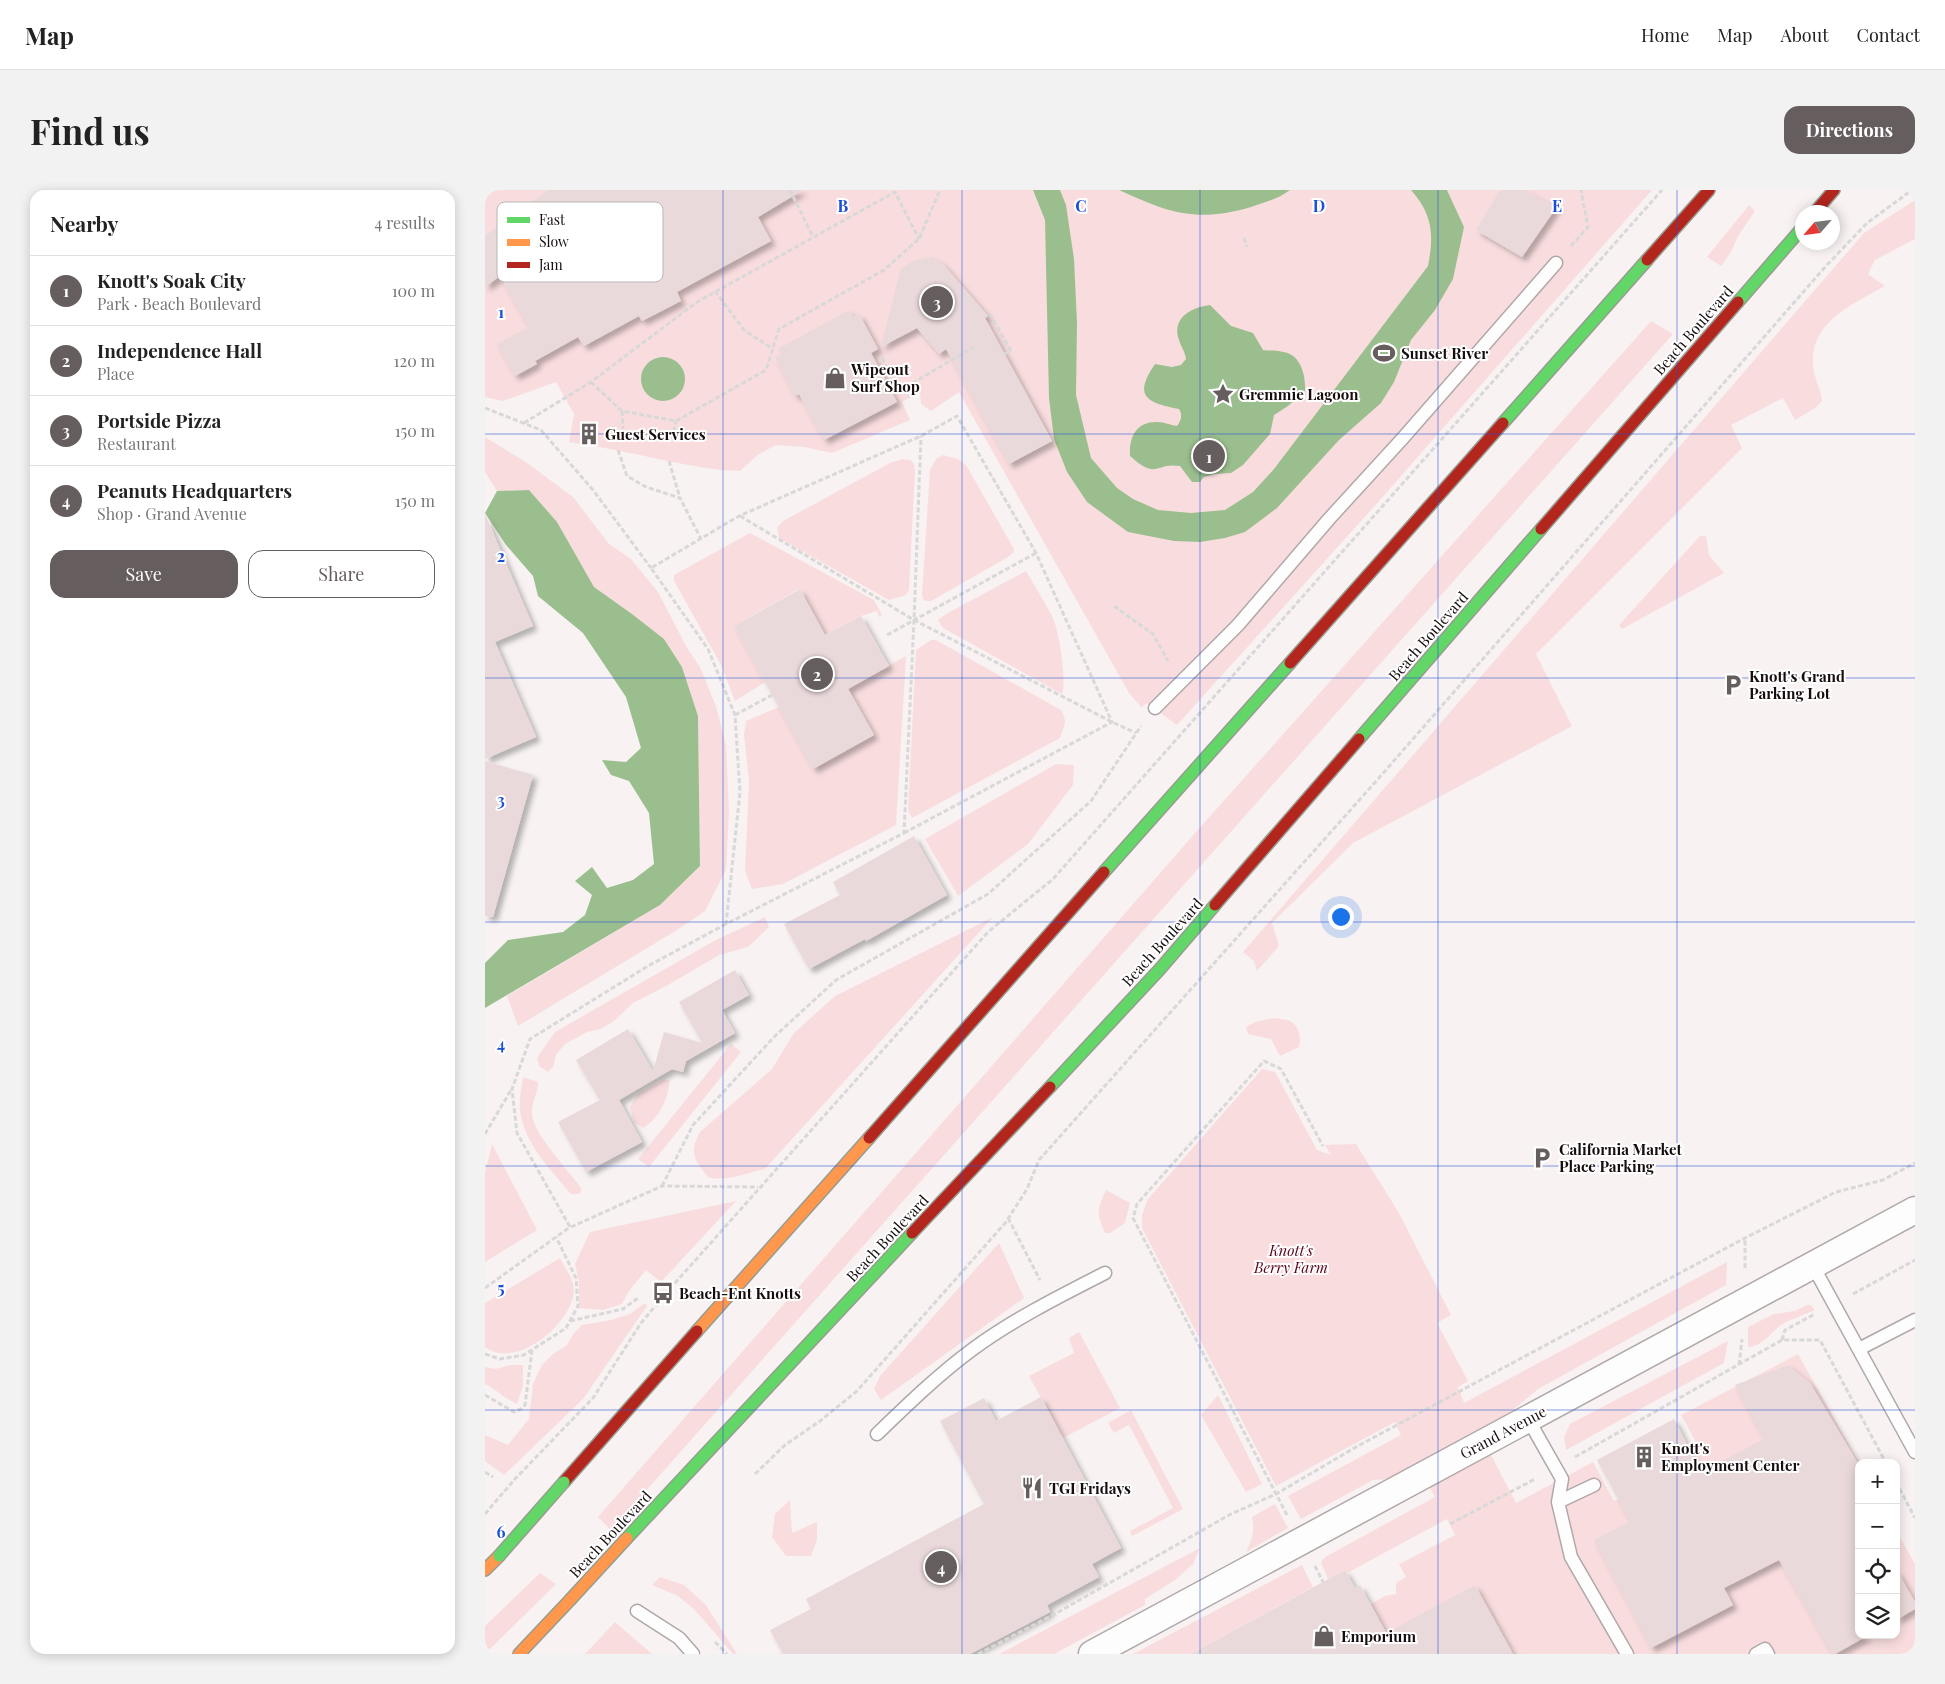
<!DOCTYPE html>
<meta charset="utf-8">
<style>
body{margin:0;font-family:"Playfair Display",serif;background:#f2f2f2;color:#222}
.controls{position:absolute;right:15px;bottom:15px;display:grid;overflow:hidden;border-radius:10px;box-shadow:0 2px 12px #0003}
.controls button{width:45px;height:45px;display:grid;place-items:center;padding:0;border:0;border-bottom:1px solid #e0e0e0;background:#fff;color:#222;font:25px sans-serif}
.compass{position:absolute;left:1310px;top:15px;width:45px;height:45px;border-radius:50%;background:#fff;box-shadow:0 2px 12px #0003;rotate:242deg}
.you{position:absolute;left:855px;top:726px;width:18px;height:18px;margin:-12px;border:4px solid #fff;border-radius:50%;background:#1a73e8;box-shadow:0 0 0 8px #1a73e833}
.badge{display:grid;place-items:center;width:32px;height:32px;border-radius:50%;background:#665d5e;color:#fff;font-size:16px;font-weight:700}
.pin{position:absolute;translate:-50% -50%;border:2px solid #fff;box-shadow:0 1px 5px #0006}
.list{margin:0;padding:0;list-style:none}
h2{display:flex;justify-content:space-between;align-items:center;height:65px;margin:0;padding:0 20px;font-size:21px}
h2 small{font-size:16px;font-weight:400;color:#767676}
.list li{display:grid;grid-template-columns:32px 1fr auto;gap:15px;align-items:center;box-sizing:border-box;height:70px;padding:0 20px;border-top:1px solid #e0e0e0}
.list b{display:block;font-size:19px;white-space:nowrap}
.list p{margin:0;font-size:16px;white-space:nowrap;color:#767676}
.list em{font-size:16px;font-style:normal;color:#767676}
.actions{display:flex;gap:10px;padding:15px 20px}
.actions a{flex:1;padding:11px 0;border:1px solid #665d5e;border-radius:15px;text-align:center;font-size:18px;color:#665d5e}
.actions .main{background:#665d5e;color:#fff}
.icon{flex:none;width:28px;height:28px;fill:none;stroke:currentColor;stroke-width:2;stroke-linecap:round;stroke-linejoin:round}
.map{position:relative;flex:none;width:1430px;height:1464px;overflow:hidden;border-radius:15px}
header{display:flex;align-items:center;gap:30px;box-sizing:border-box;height:70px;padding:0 25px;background:#fff;border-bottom:1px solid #e0e0e0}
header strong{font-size:24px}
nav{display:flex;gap:28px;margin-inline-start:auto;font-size:18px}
.intro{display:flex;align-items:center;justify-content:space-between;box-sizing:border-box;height:120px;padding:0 30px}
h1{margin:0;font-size:35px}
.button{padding:12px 22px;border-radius:15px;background:#665d5e;color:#fff;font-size:18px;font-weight:700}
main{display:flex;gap:30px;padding:0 30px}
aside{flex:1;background:#fff;border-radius:15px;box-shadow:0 2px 12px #0003}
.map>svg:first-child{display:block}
.green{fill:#f9ddde}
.water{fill:#9bbe8e}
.building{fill:#ead9da;filter:url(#shadow)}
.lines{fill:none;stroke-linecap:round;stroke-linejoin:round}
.lane-casing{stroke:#b0a8a8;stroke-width:15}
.street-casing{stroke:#b0a8a8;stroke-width:29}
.fast-casing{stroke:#969c90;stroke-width:14}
.slow-casing{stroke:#969c90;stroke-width:14}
.jam-casing{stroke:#969c90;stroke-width:14}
.path{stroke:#d9d8d8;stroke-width:3;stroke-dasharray:5 2.5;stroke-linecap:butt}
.lane{stroke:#fefdfd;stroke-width:12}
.street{stroke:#fefdfd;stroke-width:26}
.fast{stroke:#63d668;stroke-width:11}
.slow{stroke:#ff974d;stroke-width:11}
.jam{stroke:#b3261e;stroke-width:11}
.fast-bridge-casing{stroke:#969c90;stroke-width:14;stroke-linecap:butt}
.slow-bridge-casing{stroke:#969c90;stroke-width:14;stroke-linecap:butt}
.path-bridge{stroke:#d9d8d8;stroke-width:3;stroke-dasharray:5 2.5;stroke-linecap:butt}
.fast-bridge{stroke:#63d668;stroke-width:11}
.slow-bridge{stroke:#ff974d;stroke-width:11}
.grid{fill:none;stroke:#1d4ed8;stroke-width:1;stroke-opacity:0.55}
.labels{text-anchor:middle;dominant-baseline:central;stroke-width:4;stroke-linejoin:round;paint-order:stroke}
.street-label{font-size:15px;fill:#170d0e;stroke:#fff}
.poi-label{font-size:15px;font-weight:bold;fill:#170d0e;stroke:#fff;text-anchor:start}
.park-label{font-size:15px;font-style:italic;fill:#57041c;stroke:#fff}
.key{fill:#fff;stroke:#b9b6b7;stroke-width:1}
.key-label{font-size:14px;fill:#170d0e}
.grid-label{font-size:16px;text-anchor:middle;font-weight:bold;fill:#1d4ed8;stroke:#fff;stroke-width:4;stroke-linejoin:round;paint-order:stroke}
</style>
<header>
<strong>Map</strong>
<nav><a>Home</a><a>Map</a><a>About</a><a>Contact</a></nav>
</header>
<div class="intro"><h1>Find us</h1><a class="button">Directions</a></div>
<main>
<aside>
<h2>Nearby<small>4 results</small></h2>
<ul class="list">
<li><span class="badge">1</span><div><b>Knott's Soak City</b><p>Park · Beach Boulevard</p></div><em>100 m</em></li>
<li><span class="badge">2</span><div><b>Independence Hall</b><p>Place</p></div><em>120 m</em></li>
<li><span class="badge">3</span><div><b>Portside Pizza</b><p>Restaurant</p></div><em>150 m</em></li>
<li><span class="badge">4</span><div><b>Peanuts Headquarters</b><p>Shop · Grand Avenue</p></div><em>150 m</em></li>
</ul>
<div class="actions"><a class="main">Save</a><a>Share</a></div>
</aside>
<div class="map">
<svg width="1430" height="1464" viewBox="0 0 1430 1464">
<defs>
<filter id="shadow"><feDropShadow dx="4.5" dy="4.5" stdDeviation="2.5" flood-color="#0004"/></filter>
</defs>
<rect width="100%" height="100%" fill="#f8f2f2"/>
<path class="green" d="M0 0H1167L895 310 692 535 661 513 657 518 644 503 474 202 446 221 436 214 435 202 417 212 425 230 347 263 319 257 291 255 274 264 255 281C214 280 174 268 134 261 117 257 101 255 84 252L89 224 71 192 18 211 0 207Z
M1430 10V49L1390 70 1383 84 1400 96C1366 115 1320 134 1329 182 1331 192 1336 201 1337 211L1330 218 1310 230 1298 208 1246 235 1257 258 1051 464 1087 536 868 653 787 733 794 756 772 781 769 771 758 762 1379 43Z
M1264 15 1270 21 1253 46 1246 62 1236 76 1222 67Z
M1166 131 1188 144 126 1340 113 1327 711 642Z
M0 247 42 273 88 307 124 354 146 369 173 402 202 458 215 477 231 516 241 556 244 621 241 680 220 721 192 740 33 836 22 806 175 715 215 676 213 526 197 477 179 449 147 424 109 397 72 332 44 300 12 301 0 282Z
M458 265 473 269 481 275 529 359V362L523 367 446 411H441L438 409 437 405 445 280 451 269Z
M417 269 425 270 429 274 430 280 424 400 421 405 404 410 294 348 292 338 298 331 405 273Z
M265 343 389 410 397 425 394 427 392 421 376 426 340 445 314 399 249 436 280 492 250 511 236 475 189 391V385Z
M1215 346H1221L1224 365 1239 383 1137 439 1134 435Z
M541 381C550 397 560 412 568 428 574 442 582 490 577 504L458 438 453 430 461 424Z
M446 450H451L576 520C583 531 579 537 575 548L427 628 423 620 431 460Z
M421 466 411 635 298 694 267 699 260 681 264 591 259 545 261 531 294 517 328 578 389 545 363 498Z
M571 574 589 575 588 595 543 654 473 706 440 649Z
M280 727 284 737 263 757 234 765 183 795 148 813 129 831 116 839 102 842 80 854 71 865 68 877 63 882 54 876 52 868 70 842 229 751Z
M508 727 280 979C262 983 241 992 223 987 209 970 204 962 215 942L287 879 309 843 350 806Z
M789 828C793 829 801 829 805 831 814 836 817 849 814 857L795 866 786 849 763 844 761 837 770 832Z
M246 854 256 862 164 977 153 969Z
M777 879 790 882 832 960 846 965 840 955 871 954 914 1023 966 1125 952 1133 983 1191 973 1197 979 1213 1242 1072 1241 1095 1053 1199 1028 1220 994 1242 1031 1313 1108 1272 1129 1311 1217 1263 1196 1225 1313 1164 1374 1273V1445H1411V1340L1430 1374V1464H913L886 1414 900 1406 911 1404V1393L921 1387 914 1374 970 1345 962 1329 862 1383 860 1380 843 1389 836 1372 840 1367 950 1307 933 1276 906 1289 888 1290 816 1329 803 1306 916 1245 910 1232 791 1296 657 1038V1025L663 1009Z
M38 887 53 892C53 905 44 915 48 929 52 947 82 979 94 995L97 1000 94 1004H86C67 981 42 957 36 926 33 914 36 899 38 887Z
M180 889 185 891C182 910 175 928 158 938L149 932 145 917 153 904Z
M7 954 52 1040 0 1072V983Z
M621 1000 645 1013 640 1033 625 1043H620C611 1022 612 1020 621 1000Z
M251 1011 176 1092 161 1080 144 1101 137 1114 118 1120 94 1118V1092L90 1074 105 1042Z
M514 1053 539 1108 396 1210 389 1199 395 1186Z
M75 1068C80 1078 89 1089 89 1100 88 1133 31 1181 0 1157V1113Z
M160 1113 162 1116 98 1209 19 1285 0 1271V1245L23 1255 44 1229 48 1194 57 1175 68 1164 81 1156 89 1143 97 1135 126 1130 145 1124Z
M1322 1115H1326L1330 1120C1319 1125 1306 1129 1296 1135 1285 1143 1278 1156 1263 1157V1137L1289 1124 1310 1121Z
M594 1142 635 1218 578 1248 544 1186 589 1163 584 1148Z
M1243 1151 1239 1173 1081 1260 1079 1247 1085 1234Z
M25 1175H38V1196L32 1214C20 1209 12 1200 0 1194V1177L11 1179Z
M733 1205 777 1294 761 1302 716 1225Z
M646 1220 698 1319 647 1346 645 1341 688 1318 644 1235 629 1243 623 1233Z
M305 1310 307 1343 332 1332V1350L326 1366H301L287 1347 290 1324Z
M790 1314 803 1338 761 1362C767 1349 770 1341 767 1327Z
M715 1358 708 1374 690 1390 660 1409V1415L569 1464H514Z
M817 1375 828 1397 706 1464H648Z
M55 1383 71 1394 0 1464V1436Z
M175 1387 199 1395 221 1415 252 1464H248L209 1419 193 1406 167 1395Z
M130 1432 167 1464H100Z"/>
<path class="water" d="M548 0H575L581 15 589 69 592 133 591 205 606 268 632 298 648 309 673 320 706 323 740 320 768 302 789 279 943 76C949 45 948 25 926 0H962L979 37 968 89 950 120 926 150 909 192 896 213 854 250 792 318 760 342 740 348 715 352 689 351 643 342 602 312 582 282 569 249 564 208 560 30Z
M634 0H805C793 9 781 12 766 17 712 33 684 23 634 0Z
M725 115 746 136 768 143 778 160C784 161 792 160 798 162 816 164 821 186 820 201L803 216 789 225 785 244 758 275 746 283 730 284 719 287 715 292H707L695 276C669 272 673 291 645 266 644 247 651 231 673 232 679 232 685 235 692 236 696 231 698 225 694 219 661 213 648 206 670 174L687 177 696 175 701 169C700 161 696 157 694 150 686 128 707 117 725 115Z
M156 189a22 22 0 1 1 44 0a22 22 0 1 1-44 0Z
M44 300 72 332 109 397 147 424 179 449 197 477 213 526 215 676 175 715 0 818V773L23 750 78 742 100 725 107 705 90 691 107 677 122 698 148 690 169 674 164 623 144 591 126 585 117 570 141 572 156 558 141 507 98 443 53 406 48 386 21 355 0 323 12 301Z"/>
<path class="building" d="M63 0H318L273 27 286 51 192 102 196 111 157 131 154 126 99 156 93 147 50 171 52 174 30 186 12 154 44 137 15 86 0 97V46Z
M1015 0H1040L1071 18 1037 67 991 40Z
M447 67 458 74 503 126 500 128 567 251 524 274 461 159 454 164 432 138 396 157 416 78 431 70Z
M364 120 368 127 374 124 393 159 386 163 412 212 339 250 314 204 310 206 290 167 296 164 293 159Z
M0 324 48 436 10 452 51 547 0 569Z
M315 399 340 445 376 426 404 476 363 499 389 545 328 579 249 436Z
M0 571 48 585 8 727 0 726Z
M429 646 462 705 381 751 380 749 324 779 299 734 355 705 348 692Z
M250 780 264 805 237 820 250 843 201 871 198 882 187 879 134 910 157 952 101 982 73 932 115 910 91 870 143 839 168 881 179 842 217 853 194 812Z
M1303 1175 1325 1193 1374 1275V1445H1384L1350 1464H1347L1294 1370 1239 1398 1248 1415 1166 1458 1109 1350 1145 1331 1112 1270 1189 1229 1216 1282 1279 1249 1250 1195Z
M556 1207 636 1358 607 1374 614 1387 562 1415 565 1422 485 1464H298L285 1440 326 1419 321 1409 499 1314 455 1231 499 1208 511 1231Z
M1411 1379 1430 1412V1419L1411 1430Z
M860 1380 870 1398 875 1395 901 1443 990 1395 1028 1464H706Z"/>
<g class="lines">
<g class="lane-casing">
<path id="lane" d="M670 518 753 435 844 329 918 248 1071 73
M1328 1076 1430 1262
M1374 1159 1430 1130
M1043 1229 1077 1289 1073 1312 1086 1367 1142 1464
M392 1244C422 1215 454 1184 488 1159 529 1129 575 1106 620 1083
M1073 1312 1109 1295
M152 1421 194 1448 208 1464
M1271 1464 1280 1459 1283 1464"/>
</g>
<g class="street-casing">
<path id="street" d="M607 1464 1430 1020"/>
</g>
<g class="fast-casing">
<path id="fast" d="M1253 112 1318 37
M1018 233 1162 70
M874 549 1056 339
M619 682 805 473
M565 897 675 779 730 715
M142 1348 427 1043"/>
</g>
<g class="slow-casing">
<path id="slow" d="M212 1141 384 948
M0 1380 14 1366
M34 1464 85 1410"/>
</g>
<g class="jam-casing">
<path id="jam" d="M1330 22 1349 0
M1162 70 1224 0
M1056 339 1253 112
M805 473 1018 233
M730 715 874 549
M384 948 619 682
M427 1043 565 897
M79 1292 212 1141"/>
</g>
<path class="path" d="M305 0 328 47
M759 48 762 57
M1086 56 1103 37 1096 0
M230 101 259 140 288 159
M505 124 526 161 519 164
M397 168 414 201 489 157
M106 192 137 221 191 231 281 180 294 139 399 80 434 49 455 0
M420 198 425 207
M0 218 56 240 108 300 166 378
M137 221 138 239
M39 233 106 192 212 112 410 2 434 49
M187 249 191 231
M133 260 142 286 161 297 195 308 216 349
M184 271 195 308
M255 326 429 430 627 532 651 543
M629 416 668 444 683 471
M402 445 551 363
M250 525 287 505
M419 643 627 532 551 363 472 226 436 246 254 326 166 378 223 459 250 525 255 602 241 734 419 643 429 430 436 246
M0 944 26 900
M177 996 208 935 289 847 351 790 503 704 606 611 656 536
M523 1028 555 1090
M86 1037 177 996 273 997
M1260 1078V1048
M0 1098 85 1037 32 943 27 899 45 849 163 776 241 734
M168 1102H181
M1368 1104 1430 1070
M85 1131 138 1119 153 1108
M1297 1150 1300 1140 1330 1124
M0 1164 15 1169 39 1165 81 1138 93 1116 91 1088 71 1047
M1254 1175 1257 1149
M0 1205 29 1222 36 1219 40 1215 47 1160
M1090 1267 1297 1150H1335L1401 1273
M0 1282 8 1287
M270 1284 300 1255 335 1231 372 1201 521 1032 542 999 554 970 893 589 1341 76 1382 33 1427 0
M29 1290 108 1208 156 1133 182 1102 503 742 568 689 1177 0
M1411 1292 1430 1328
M802 1325 648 1028 652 1014 779 871 796 879 838 956
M965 1334 1050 1289
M830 1376 838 1392
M230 1452 242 1464
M493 1464 568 1425 746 1324 791 1304 871 1257 1260 1048 1351 1002 1398 990 1430 973"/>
<use href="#lane" class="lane"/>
<use href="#street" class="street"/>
<use href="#fast" class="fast"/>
<use href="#slow" class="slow"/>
<use href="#jam" class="jam"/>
<g class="fast-bridge-casing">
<path id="fast-bridge" d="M14 1366 79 1292"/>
</g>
<g class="slow-bridge-casing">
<path id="slow-bridge" d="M85 1410 142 1348"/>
</g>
<path class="path-bridge" d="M0 1324 29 1290"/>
<use href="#fast-bridge" class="fast-bridge"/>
<use href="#slow-bridge" class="slow-bridge"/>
</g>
<path class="grid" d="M238 0V1464M477 0V1464M715 0V1464M953 0V1464M1192 0V1464M0 244H1430M0 488H1430M0 732H1430M0 976H1430M0 1220H1430"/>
<defs>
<g id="stadium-bare" transform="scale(1.725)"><path d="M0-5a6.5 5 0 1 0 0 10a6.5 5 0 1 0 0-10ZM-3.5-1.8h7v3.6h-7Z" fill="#665d5e" stroke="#fff" stroke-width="2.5" paint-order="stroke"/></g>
<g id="shop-bare" transform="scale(1.725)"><path d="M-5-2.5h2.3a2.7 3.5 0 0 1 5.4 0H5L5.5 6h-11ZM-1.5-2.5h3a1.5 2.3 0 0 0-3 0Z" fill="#665d5e" stroke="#fff" stroke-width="2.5" paint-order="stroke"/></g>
<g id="sight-bare" transform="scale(1.725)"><path d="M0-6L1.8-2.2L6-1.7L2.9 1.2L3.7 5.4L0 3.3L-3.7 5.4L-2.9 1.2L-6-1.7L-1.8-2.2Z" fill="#665d5e" stroke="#fff" stroke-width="2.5" paint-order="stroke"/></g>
<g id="building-bare" transform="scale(1.725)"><path d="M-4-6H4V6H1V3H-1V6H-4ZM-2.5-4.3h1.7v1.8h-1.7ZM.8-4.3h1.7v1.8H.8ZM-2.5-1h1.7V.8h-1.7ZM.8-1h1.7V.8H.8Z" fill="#665d5e" stroke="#fff" stroke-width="2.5" paint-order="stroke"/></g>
<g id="parking-bare" transform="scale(1.725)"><path d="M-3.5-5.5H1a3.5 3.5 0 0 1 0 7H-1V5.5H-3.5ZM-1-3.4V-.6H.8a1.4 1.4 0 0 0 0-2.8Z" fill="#665d5e" stroke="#fff" stroke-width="2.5" paint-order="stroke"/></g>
<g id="bus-bare" transform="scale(1.725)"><path d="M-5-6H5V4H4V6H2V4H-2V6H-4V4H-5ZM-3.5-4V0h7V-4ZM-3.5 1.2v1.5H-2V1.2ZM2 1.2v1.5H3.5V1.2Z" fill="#665d5e" stroke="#fff" stroke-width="2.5" paint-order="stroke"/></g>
<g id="restaurant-bare" transform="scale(1.725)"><path d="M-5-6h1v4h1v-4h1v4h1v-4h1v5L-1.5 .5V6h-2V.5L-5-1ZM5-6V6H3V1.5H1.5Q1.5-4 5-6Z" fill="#665d5e" stroke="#fff" stroke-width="2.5" paint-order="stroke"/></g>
</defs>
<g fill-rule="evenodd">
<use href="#stadium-bare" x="899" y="163"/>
<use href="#shop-bare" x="350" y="188"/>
<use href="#sight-bare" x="738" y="204"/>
<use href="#building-bare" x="104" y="244"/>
<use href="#parking-bare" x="1248" y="495"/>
<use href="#parking-bare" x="1057" y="968"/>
<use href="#bus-bare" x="178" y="1103"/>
<use href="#building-bare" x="1159" y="1267"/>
<use href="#restaurant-bare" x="547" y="1298"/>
<use href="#shop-bare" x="839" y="1446"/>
</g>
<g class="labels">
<g class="street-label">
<text transform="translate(1208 140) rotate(-49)">Beach Boulevard</text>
<text transform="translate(943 446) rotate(-49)">Beach Boulevard</text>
<text transform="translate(677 752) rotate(-48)">Beach Boulevard</text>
<text transform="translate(402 1048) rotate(-47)">Beach Boulevard</text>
<text transform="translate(1018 1242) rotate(-28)">Grand Avenue</text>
<text transform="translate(125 1344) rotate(-47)">Beach Boulevard</text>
</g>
<g class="poi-label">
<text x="916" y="163">Sunset River</text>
<text x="366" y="179">Wipeout<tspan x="366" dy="17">Surf Shop</tspan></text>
<text x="754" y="204">Gremmie Lagoon</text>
<text x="120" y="244">Guest Services</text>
<text x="1264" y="486">Knott's Grand<tspan x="1264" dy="17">Parking Lot</tspan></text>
<text x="1074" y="959">California Market<tspan x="1074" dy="17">Place Parking</tspan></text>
<text x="194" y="1103">Beach-Ent Knotts</text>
<text x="1176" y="1258">Knott's<tspan x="1176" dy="17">Employment Center</tspan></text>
<text x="564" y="1298">TGI Fridays</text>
<text x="856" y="1446">Emporium</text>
</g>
<g class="park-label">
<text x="806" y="1060">Knott's<tspan x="806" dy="17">Berry Farm</tspan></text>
</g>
</g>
<rect x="12" y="12" width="166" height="80" rx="8" class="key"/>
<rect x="22" y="27" width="23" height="6" fill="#63d668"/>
<rect x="22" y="49" width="23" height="7" fill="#ff974d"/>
<rect x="22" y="72" width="23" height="6" fill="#b3261e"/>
<g class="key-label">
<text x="54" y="35">Fast</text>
<text x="54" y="57">Slow</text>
<text x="54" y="80">Jam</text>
</g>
<g class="grid-label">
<text x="358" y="22">B</text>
<text x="596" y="22">C</text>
<text x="834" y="22">D</text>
<text x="1072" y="22">E</text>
<text x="16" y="128">1</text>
<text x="16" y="372">2</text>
<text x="16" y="616">3</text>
<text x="16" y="860">4</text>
<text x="16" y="1104">5</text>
<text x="16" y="1348">6</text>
</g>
</svg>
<div class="controls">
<button>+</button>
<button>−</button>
<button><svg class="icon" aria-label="locate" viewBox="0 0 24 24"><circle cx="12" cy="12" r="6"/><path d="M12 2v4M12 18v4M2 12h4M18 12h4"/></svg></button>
<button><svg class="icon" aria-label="layers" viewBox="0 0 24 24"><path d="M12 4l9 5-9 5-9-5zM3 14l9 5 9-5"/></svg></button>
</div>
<svg class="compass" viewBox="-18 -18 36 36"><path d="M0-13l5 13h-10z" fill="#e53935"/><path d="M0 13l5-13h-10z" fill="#767676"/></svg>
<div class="you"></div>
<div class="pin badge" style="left:724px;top:266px">1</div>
<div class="pin badge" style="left:332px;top:484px">2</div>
<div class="pin badge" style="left:452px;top:112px">3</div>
<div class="pin badge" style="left:456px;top:1377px">4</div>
</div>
</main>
